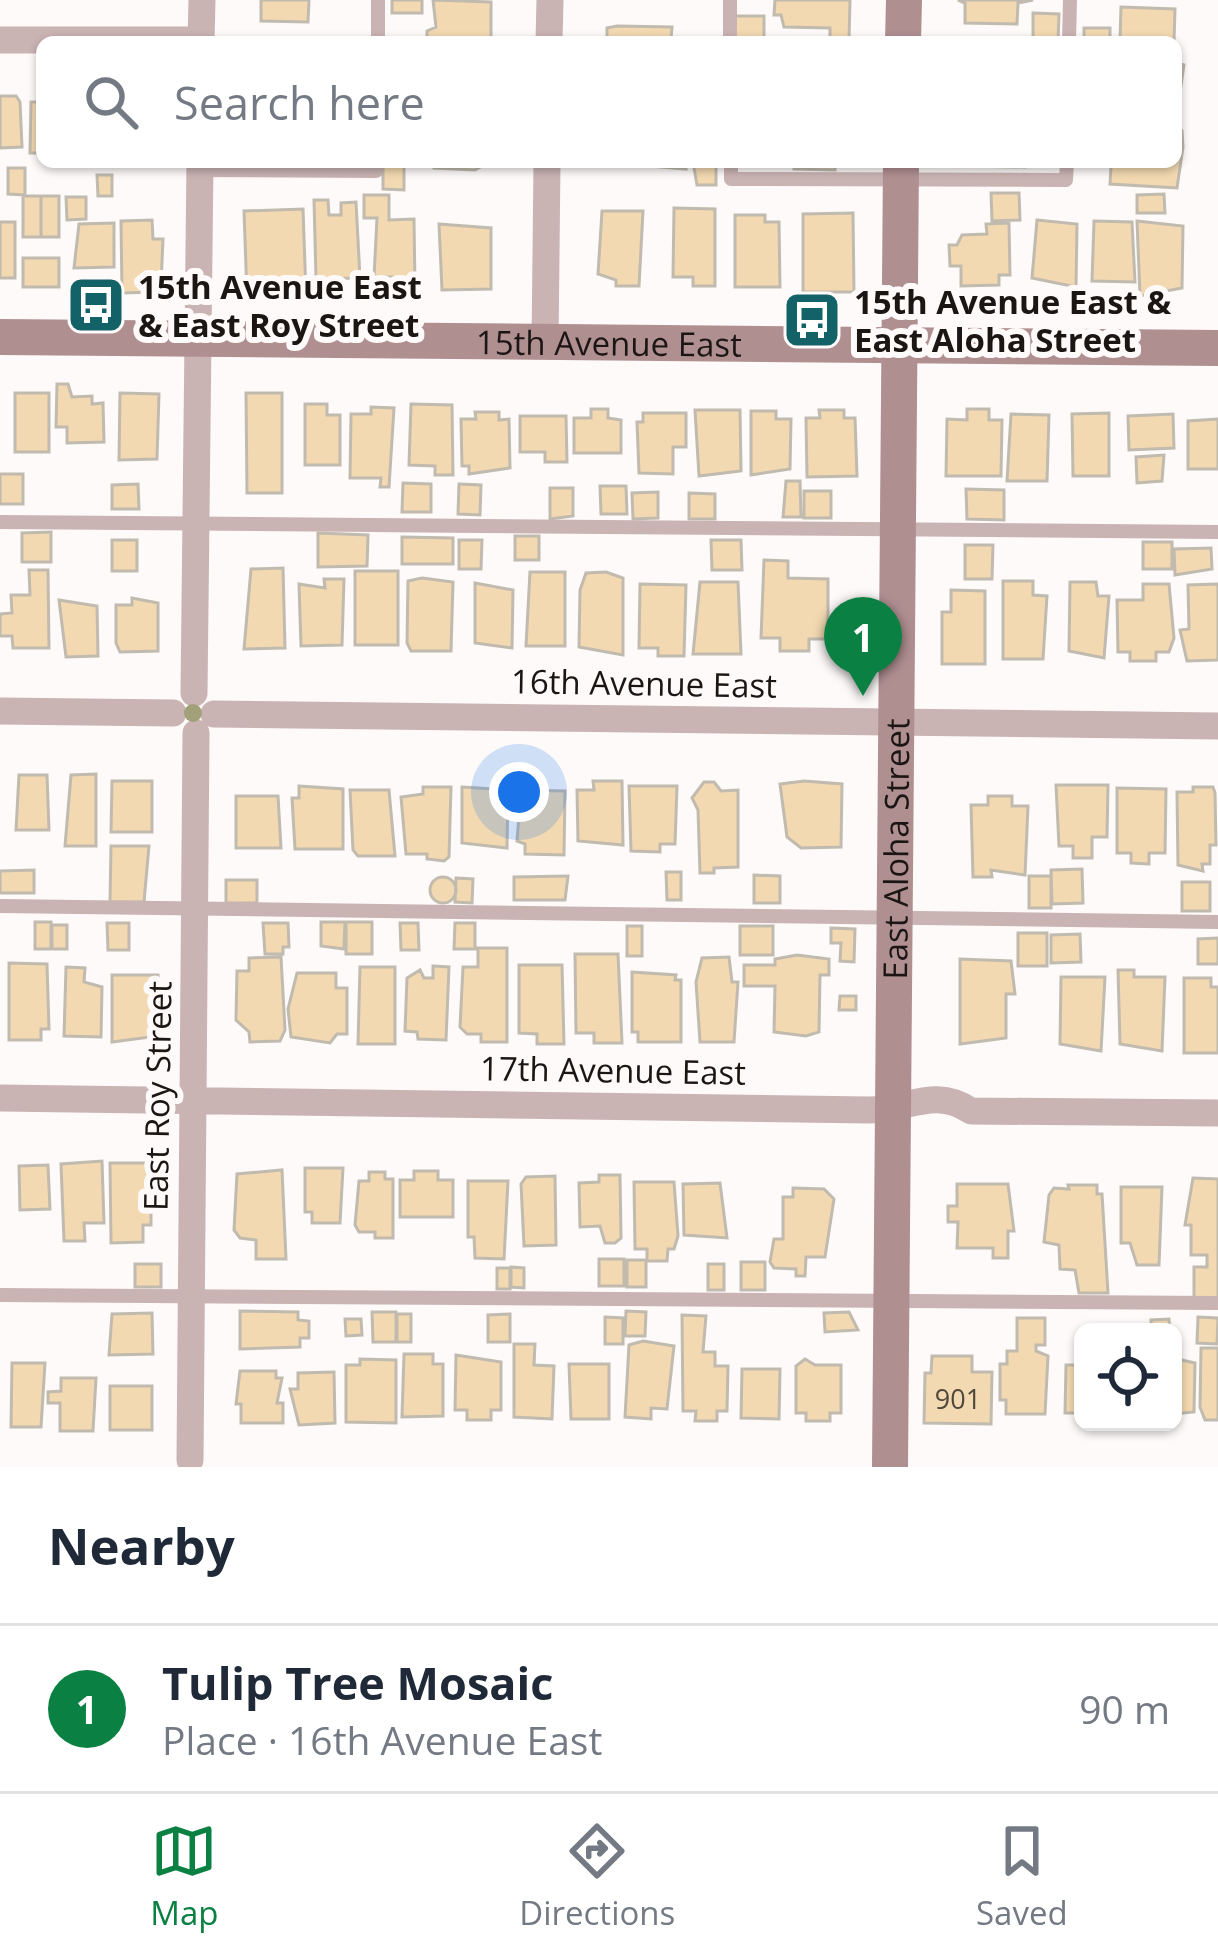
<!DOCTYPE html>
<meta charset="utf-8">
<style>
body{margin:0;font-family:"Open Sans",sans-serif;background:#f6f6f7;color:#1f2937}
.controls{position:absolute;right:36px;bottom:36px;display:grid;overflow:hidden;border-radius:18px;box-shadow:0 3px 9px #0004}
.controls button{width:108px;height:108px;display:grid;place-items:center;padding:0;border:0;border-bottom:3px solid #e0e1e3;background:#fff;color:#1f2937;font:60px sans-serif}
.you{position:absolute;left:519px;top:792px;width:42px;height:42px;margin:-30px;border:9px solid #fff;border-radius:50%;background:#1a73e8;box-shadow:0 0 0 18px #1a73e833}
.badge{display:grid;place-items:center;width:78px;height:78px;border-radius:50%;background:#0b8043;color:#fff;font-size:39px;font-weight:700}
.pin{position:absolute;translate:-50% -99px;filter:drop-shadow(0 3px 6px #0008)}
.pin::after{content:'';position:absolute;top:63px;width:42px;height:36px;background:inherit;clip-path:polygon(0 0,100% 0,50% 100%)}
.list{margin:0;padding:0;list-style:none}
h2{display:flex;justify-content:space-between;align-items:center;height:156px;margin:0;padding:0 48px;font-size:51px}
h2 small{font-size:39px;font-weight:400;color:#747a83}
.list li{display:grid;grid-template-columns:78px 1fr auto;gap:36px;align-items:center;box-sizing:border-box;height:168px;padding:0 48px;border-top:3px solid #e0e1e3}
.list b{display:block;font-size:45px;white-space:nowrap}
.list p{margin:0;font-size:39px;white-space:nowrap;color:#747a83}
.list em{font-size:39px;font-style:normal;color:#747a83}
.icon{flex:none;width:66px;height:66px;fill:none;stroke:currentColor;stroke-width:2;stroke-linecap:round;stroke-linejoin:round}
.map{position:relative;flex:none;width:1218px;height:1467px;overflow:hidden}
.search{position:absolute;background:#fff;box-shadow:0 3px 9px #0004;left:36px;right:36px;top:36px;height:132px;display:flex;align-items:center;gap:30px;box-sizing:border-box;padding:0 42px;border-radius:18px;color:#747a83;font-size:45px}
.sheet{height:324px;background:#fff}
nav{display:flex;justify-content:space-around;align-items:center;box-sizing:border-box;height:168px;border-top:3px solid #e0e1e3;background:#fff;font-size:33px;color:#747a83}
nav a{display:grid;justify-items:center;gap:6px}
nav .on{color:#0b8043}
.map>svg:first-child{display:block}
.building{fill:#f2d9b1;stroke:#c1baae;stroke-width:3}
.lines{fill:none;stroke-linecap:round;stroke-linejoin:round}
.lane{stroke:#cab3b3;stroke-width:14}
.street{stroke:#cab3b3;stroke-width:27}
.secondary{stroke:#b08f91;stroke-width:36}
.tree{fill:#a2a078}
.labels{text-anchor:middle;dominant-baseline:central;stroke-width:12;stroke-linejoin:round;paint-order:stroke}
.number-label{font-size:27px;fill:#51473b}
.poi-label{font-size:33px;font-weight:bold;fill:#1b1614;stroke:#fdfaf9;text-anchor:start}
.street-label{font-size:33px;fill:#1b1614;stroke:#fdfaf9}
</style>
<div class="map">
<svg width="1218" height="1467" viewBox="0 0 1218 1467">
<rect width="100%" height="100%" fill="#fdfaf9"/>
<path class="building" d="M261 0H309L308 22 261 21Z
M392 0H422V13H392Z
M433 0 491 2V38L427 42V31L436 27Z
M775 0H850L849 39H830V28L784 27 781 15H774Z
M958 0H1033L1018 3 1017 24 965 23V3Z
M1121 7 1175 9 1174 42H1084V28H1110V39H1120Z
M1033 13 1059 14 1058 42H1033Z
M735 16H764V42H734Z
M617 26 672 27 671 39 683 42H607V28Z
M1176 63 1184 65 1178 106H1176Z
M0 96H16L20 102 22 147 0 148Z
M31 102H42V153H30Z
M1176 131H1182L1183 147 1177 188 1110 184 1111 166 1116 162H1176Z
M434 162H489L475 170 434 168Z
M686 162V169L616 163V162Z
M693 162H716V185H697Z
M779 162H835V170L794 169V164Z
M964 162H1025V167L963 166Z
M383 165H404V190L383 189Z
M8 168H25V195L8 194Z
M97 175H112V196H98Z
M991 193H1019L1020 220 992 221Z
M1164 194 1165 213H1137V195Z
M364 195H389V220L414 219 415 287H392V277H374L377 218H364Z
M23 196H41V237H23Z
M41 196H59V237H41Z
M66 197H86V219L67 220Z
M314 200H328L329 215H341V203L356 202 360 278 316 279Z
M674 208 715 209V286H693V277H673Z
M303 209 306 294 247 296 244 211Z
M602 211H643L639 286H616V280L598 274Z
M853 213 854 292H803V214Z
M735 215H765V222H779L780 287H735Z
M152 220 153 239H163L161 284 157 292 122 293 121 221Z
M1037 220 1077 224 1076 287 1032 278Z
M1094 221 1132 222 1135 282 1092 281Z
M1137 221 1183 226 1182 288 1140 296Z
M0 222H15V278H0Z
M114 223V267L74 268 79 224Z
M1009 223 1010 275H999V285L961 286V266H950L949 245H957L962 235 987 234 986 224Z
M439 224 491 228V289L442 290Z
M23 258H59V287H23Z
M57 384H68L72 397 92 396V404L103 403 104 442 67 443V427H56Z
M15 393H49V452H15Z
M120 393 159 394 157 459 119 460Z
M246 393H282V493H247Z
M305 404H327V415H340V465H305Z
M411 404 452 405 453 475H435V466L409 465Z
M371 407 394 408 389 487H380L381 478H350L351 414H371Z
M591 409H608V418L621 420V453H574V418H591Z
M967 409H989V420H1002L1001 476H946L947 419 967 420Z
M695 410H740L741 471 699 476Z
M819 410H844V418H855L857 476 807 477 806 418H820Z
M751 411H776V419H791L790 469 751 475Z
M475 412H499V420L509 419 510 468 469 474V466H462L461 419H476Z
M643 413H686V447H673V474L639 473 637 422H643Z
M1109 413V476H1073L1072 414Z
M1011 414 1049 415 1047 481H1007Z
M1173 414 1174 448 1129 450 1128 416Z
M520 416H566L567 462H545V452H520Z
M1218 419V469H1188V421Z
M1164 455 1162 481 1137 483 1136 457Z
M0 474H23V504H0Z
M786 481H800L801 517H783Z
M403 483 431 484V512H402Z
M138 484 139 509H112V485Z
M459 484 481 485 480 515 458 514Z
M600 486H626L627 514H601Z
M550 488H573V516L550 519Z
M966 489 1004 490V520L967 519Z
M804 491H831V518H804Z
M658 492V518L633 519 632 493Z
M689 493 715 494V519H689Z
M51 532V562H22V533Z
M318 533 368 535 367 566 318 567Z
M515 536H539V560H515Z
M402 537 453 538V564H402Z
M112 540H137V571H112Z
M459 540H482L481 569H459Z
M711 540H741L742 570H712Z
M1143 542H1172V569H1143Z
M965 545H993L992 579H965Z
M1211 548 1212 569 1175 575 1174 549Z
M764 560 788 561V578L828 579V639H809V651H780V638H761Z
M283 568 285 648 244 649 251 569Z
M29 570H48L49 648H13L12 636H0V614L12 613 11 595H30Z
M355 571H398V645H355Z
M530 572H565V646H526Z
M606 572 623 578V655L579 647 580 590 586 573Z
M422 578 453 582 451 651H411L407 643 408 581Z
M324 579H344L342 645 301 646 299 584 325 588Z
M1003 581H1033V595L1047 596 1043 659H1003Z
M700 582H738L741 654H693Z
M1070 582H1096L1098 596H1109L1104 658 1069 651Z
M475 583 513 590 512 648 475 643Z
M640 584 686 585 684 656H658V648H639Z
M1143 584H1169L1174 638 1169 652H1156V661H1130V652H1118L1117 600H1143Z
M1218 584V660L1187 661 1180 630 1189 629 1188 585Z
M951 590 985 591V664H942V612H951Z
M132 598 158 603V651L120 652 116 643V605H132Z
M59 600 97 606 98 656 66 657Z
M96 774V846H65L71 775Z
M19 775H47L49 830H16Z
M112 781H152V832H111Z
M593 781H622L623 845 578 841 577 790H594Z
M804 781 842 784 841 847 801 848 787 837 780 784Z
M704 782H714L721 791 738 790V867L714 868V873H700L698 810 692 798Z
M1056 785H1108L1107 837H1092V858H1073V846H1059Z
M299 786 343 789V849H295L292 798H299Z
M629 786H677L675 844H660V852L631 851Z
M423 787H451L449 857 444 861 427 859V854H406L401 797 423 794Z
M462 787 508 790 507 848 462 843Z
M1193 787H1213L1215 793 1216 845H1210V864H1202L1203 871 1178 865 1177 792H1193Z
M1117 788 1166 789 1165 853H1149V864L1131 863V853H1117Z
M350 790H389L395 856H358L353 850Z
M521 790 565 791 564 855 525 854V844L517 841Z
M236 796H278L281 848H236Z
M988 796H1012V806H1028L1025 875 991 870 992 877H973L971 805H988Z
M111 846H149L144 902H110Z
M1082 869 1083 903 1052 904 1051 870Z
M34 870V893H0V871Z
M666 872H681V900H667Z
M754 875 780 876V903H754Z
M568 876 565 900H514V877Z
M1029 876H1051V908H1029Z
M430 890a13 13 0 1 1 26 0a13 13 0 1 1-26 0Z
M456 878 473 879 472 903 455 902Z
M226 880H257V903H226Z
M1182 882H1210V911H1182Z
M35 922H51V949H35Z
M321 922H345L344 949 321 946Z
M346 922H372V954H346Z
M107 923H129V950H108Z
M263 923H288L289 947H283V954H265Z
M400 923H418L419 950H401Z
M455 923H475V949H454Z
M52 925H67V949H52Z
M627 926H642V956H627Z
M740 926H773V955H740Z
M831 928 855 929 854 962 840 961 841 943H831Z
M1018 933H1047V966H1018Z
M1080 934 1081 962 1051 963V935Z
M1218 938V964H1198V939Z
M478 948H507V1042H481V1034H467L460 1027 463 967H478Z
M575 954H618L622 1043H594V1033H576Z
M797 955 829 959V975H820L819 1032 806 1036 774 1032 775 986H744V965H775V959Z
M281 957 285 1030 280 1041 250 1042 249 1032 236 1020 237 971H249V958Z
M729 957 732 982H738L734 1042H700L696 982 702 958Z
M960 959 1011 961 1015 994H1006V1038L960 1044Z
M9 963 47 964 49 1029H41V1040H9Z
M519 965H562L564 1044H537V1034L519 1033Z
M433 966 449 967 446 1040 418 1039 417 1032 405 1031 407 978 420 970 424 978H433Z
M66 967 85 968 84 982 102 987 101 1037 64 1036Z
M360 967H395V1044H358Z
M1118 970H1134V977H1165L1162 1051 1120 1044Z
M632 972 676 975 675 980H681V1042H638V1032H632Z
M297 973H336V988H347V1034H337L330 1043 291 1037 288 1009Z
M112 975H158V1036L112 1042Z
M1061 977H1105L1101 1051 1060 1044Z
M1184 978H1211V987H1218V1053H1184Z
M840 996H856V1010H839Z
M102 1161 104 1223H84L85 1241H64L61 1164Z
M110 1163H151V1225H143V1242L111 1243Z
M48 1165 50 1209 20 1210 19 1166Z
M305 1168H343L340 1223H312V1212H305Z
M282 1170 286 1259H256V1240L240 1238 234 1230 237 1174Z
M414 1171H438V1180H453V1217H400V1180H414Z
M369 1172H385V1179H393V1238H375V1232H359L355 1225 359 1181H369Z
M599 1175H620L621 1238 615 1243H605L600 1226 580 1227 579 1183 599 1182Z
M555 1176 556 1245 524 1246 521 1184 526 1177Z
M1193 1178 1218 1179V1299H1194V1267H1207V1255H1191V1225H1185Z
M468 1181H508L504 1259 475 1258 474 1237H468Z
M634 1182H674L678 1236 674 1249H668L667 1261H647V1249H635Z
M720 1183 727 1238 684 1235 683 1184Z
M957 1184H1008L1014 1231H1008V1258H993V1248H957L958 1222H948V1206H957Z
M1068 1185H1097V1194H1102L1108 1293H1079L1075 1270 1060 1269 1059 1245 1044 1242 1049 1195 1054 1188 1069 1189Z
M1121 1187H1162L1159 1265H1137L1130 1243H1121Z
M793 1188 824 1189 834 1199 825 1257H806L805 1276H796V1269L774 1268 770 1262 774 1239H783V1197H793Z
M599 1259H624V1286H599Z
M627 1260H646V1287H627Z
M741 1262H765V1290H741Z
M135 1264H161V1287H135Z
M708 1264H724V1290H708Z
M511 1267 524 1268V1288L511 1287Z
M497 1268H510V1289H497Z
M240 1311 298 1312V1320L309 1321V1338H300V1347L240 1349Z
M626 1311 646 1312 645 1336H625Z
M372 1312H396V1342H373Z
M849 1312 858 1330 825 1332 824 1313Z
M152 1313 153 1354 109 1355 112 1314Z
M397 1314H411V1342H397Z
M510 1314V1342H488V1315Z
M682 1315 706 1316 703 1352H715V1366H728L727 1411H717V1421H695L696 1411H683Z
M605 1317 623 1318V1344H605Z
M1198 1317 1218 1318 1217 1344 1197 1343Z
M1017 1318H1045V1345H1036V1351L1048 1356 1045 1414H1006V1400H1000V1364H1007V1351H1017Z
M345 1319H361L362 1335 346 1336Z
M1169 1319 1170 1332H1151V1320Z
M643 1341 674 1346 667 1409 651 1408V1419L625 1417 629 1345Z
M514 1344H535L534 1365 554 1366 552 1419 514 1417Z
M1201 1348H1218V1420H1205L1200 1407Z
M404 1354H433V1364H443V1416L402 1417Z
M456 1355 501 1362V1410H491V1420H467V1410H455Z
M932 1356H972V1372H992L991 1424 924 1423 925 1373H931Z
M1173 1358 1195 1363 1194 1412 1173 1414Z
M360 1359 396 1360V1423L346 1422V1365H360Z
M805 1359 815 1365H841V1413H830V1421H806V1413H796V1366Z
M12 1363H45L41 1427H11Z
M569 1364H609V1419H571Z
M1066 1365H1083V1413H1065Z
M742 1369H780L779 1419 741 1418Z
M240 1371H276V1378H282L277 1403H283V1423H241V1404H236Z
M334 1372 335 1423 299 1425 290 1389H298V1373Z
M61 1378H96L93 1431H60V1403H48V1392L61 1391Z
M110 1386H152V1430H110Z"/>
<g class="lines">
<path class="lane" d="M730 0V42
M378 42V0
M1069 42 1070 0
M731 162V179L1066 180 1067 162
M200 170 376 171V162
M0 522 1218 532
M0 906 1218 922
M0 1295 1218 1303"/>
<path class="street" d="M0 40H201
M201 42 202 0
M549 42 550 0
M545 345 547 162
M194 693 200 162
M0 711 173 713
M214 714 1218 726
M0 1098 869 1110C907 1110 935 1086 971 1111L1218 1113
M190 1460 196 733"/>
<g class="secondary">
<path d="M903 42 904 0"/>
<path id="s1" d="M0 337 1218 348"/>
<path id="s2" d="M890 1467 901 162"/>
</g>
</g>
<circle class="tree" cx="193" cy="713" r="9"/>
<defs>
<g id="bus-square" transform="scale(3)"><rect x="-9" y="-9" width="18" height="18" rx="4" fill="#126268" stroke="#fdfaf9"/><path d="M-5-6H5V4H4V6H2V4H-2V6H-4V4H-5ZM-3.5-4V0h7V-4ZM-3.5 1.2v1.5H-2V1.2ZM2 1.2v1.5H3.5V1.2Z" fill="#fff"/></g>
</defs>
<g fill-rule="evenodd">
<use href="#bus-square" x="96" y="305"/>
<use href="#bus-square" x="812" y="320"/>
</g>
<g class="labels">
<g class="number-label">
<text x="958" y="1398">901</text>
</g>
<g class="poi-label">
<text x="138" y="286">15th Avenue East<tspan x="138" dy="38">&amp; East Roy Street</tspan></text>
<text x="854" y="301">15th Avenue East &amp;<tspan x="854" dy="38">East Aloha Street</tspan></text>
</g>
<g class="street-label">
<text stroke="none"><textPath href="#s1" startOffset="609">15th Avenue East</textPath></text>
<text transform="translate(644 683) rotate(1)">16th Avenue East</text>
<text stroke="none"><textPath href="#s2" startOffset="618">East Aloha Street</textPath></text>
<text transform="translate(613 1070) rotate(1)">17th Avenue East</text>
<text transform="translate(157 1096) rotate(-89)">East Roy Street</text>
</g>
</g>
</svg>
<div class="controls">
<button><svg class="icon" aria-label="locate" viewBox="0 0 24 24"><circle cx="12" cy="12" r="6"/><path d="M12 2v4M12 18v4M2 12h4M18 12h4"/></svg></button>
</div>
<div class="you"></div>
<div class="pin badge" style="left:863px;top:696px">1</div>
<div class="search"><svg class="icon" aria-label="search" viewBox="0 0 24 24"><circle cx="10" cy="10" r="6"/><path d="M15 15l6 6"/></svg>Search here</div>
</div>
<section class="sheet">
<h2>Nearby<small></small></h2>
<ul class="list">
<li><span class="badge">1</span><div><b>Tulip Tree Mosaic</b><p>Place · 16th Avenue East</p></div><em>90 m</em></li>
</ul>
</section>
<nav>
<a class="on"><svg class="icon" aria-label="map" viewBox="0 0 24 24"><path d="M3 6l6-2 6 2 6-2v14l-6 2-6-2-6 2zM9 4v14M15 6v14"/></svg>Map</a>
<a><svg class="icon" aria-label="directions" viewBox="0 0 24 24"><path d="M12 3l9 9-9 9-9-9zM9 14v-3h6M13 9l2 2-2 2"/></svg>Directions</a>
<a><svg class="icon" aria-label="saved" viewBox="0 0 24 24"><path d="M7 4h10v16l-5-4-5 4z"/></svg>Saved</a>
</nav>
